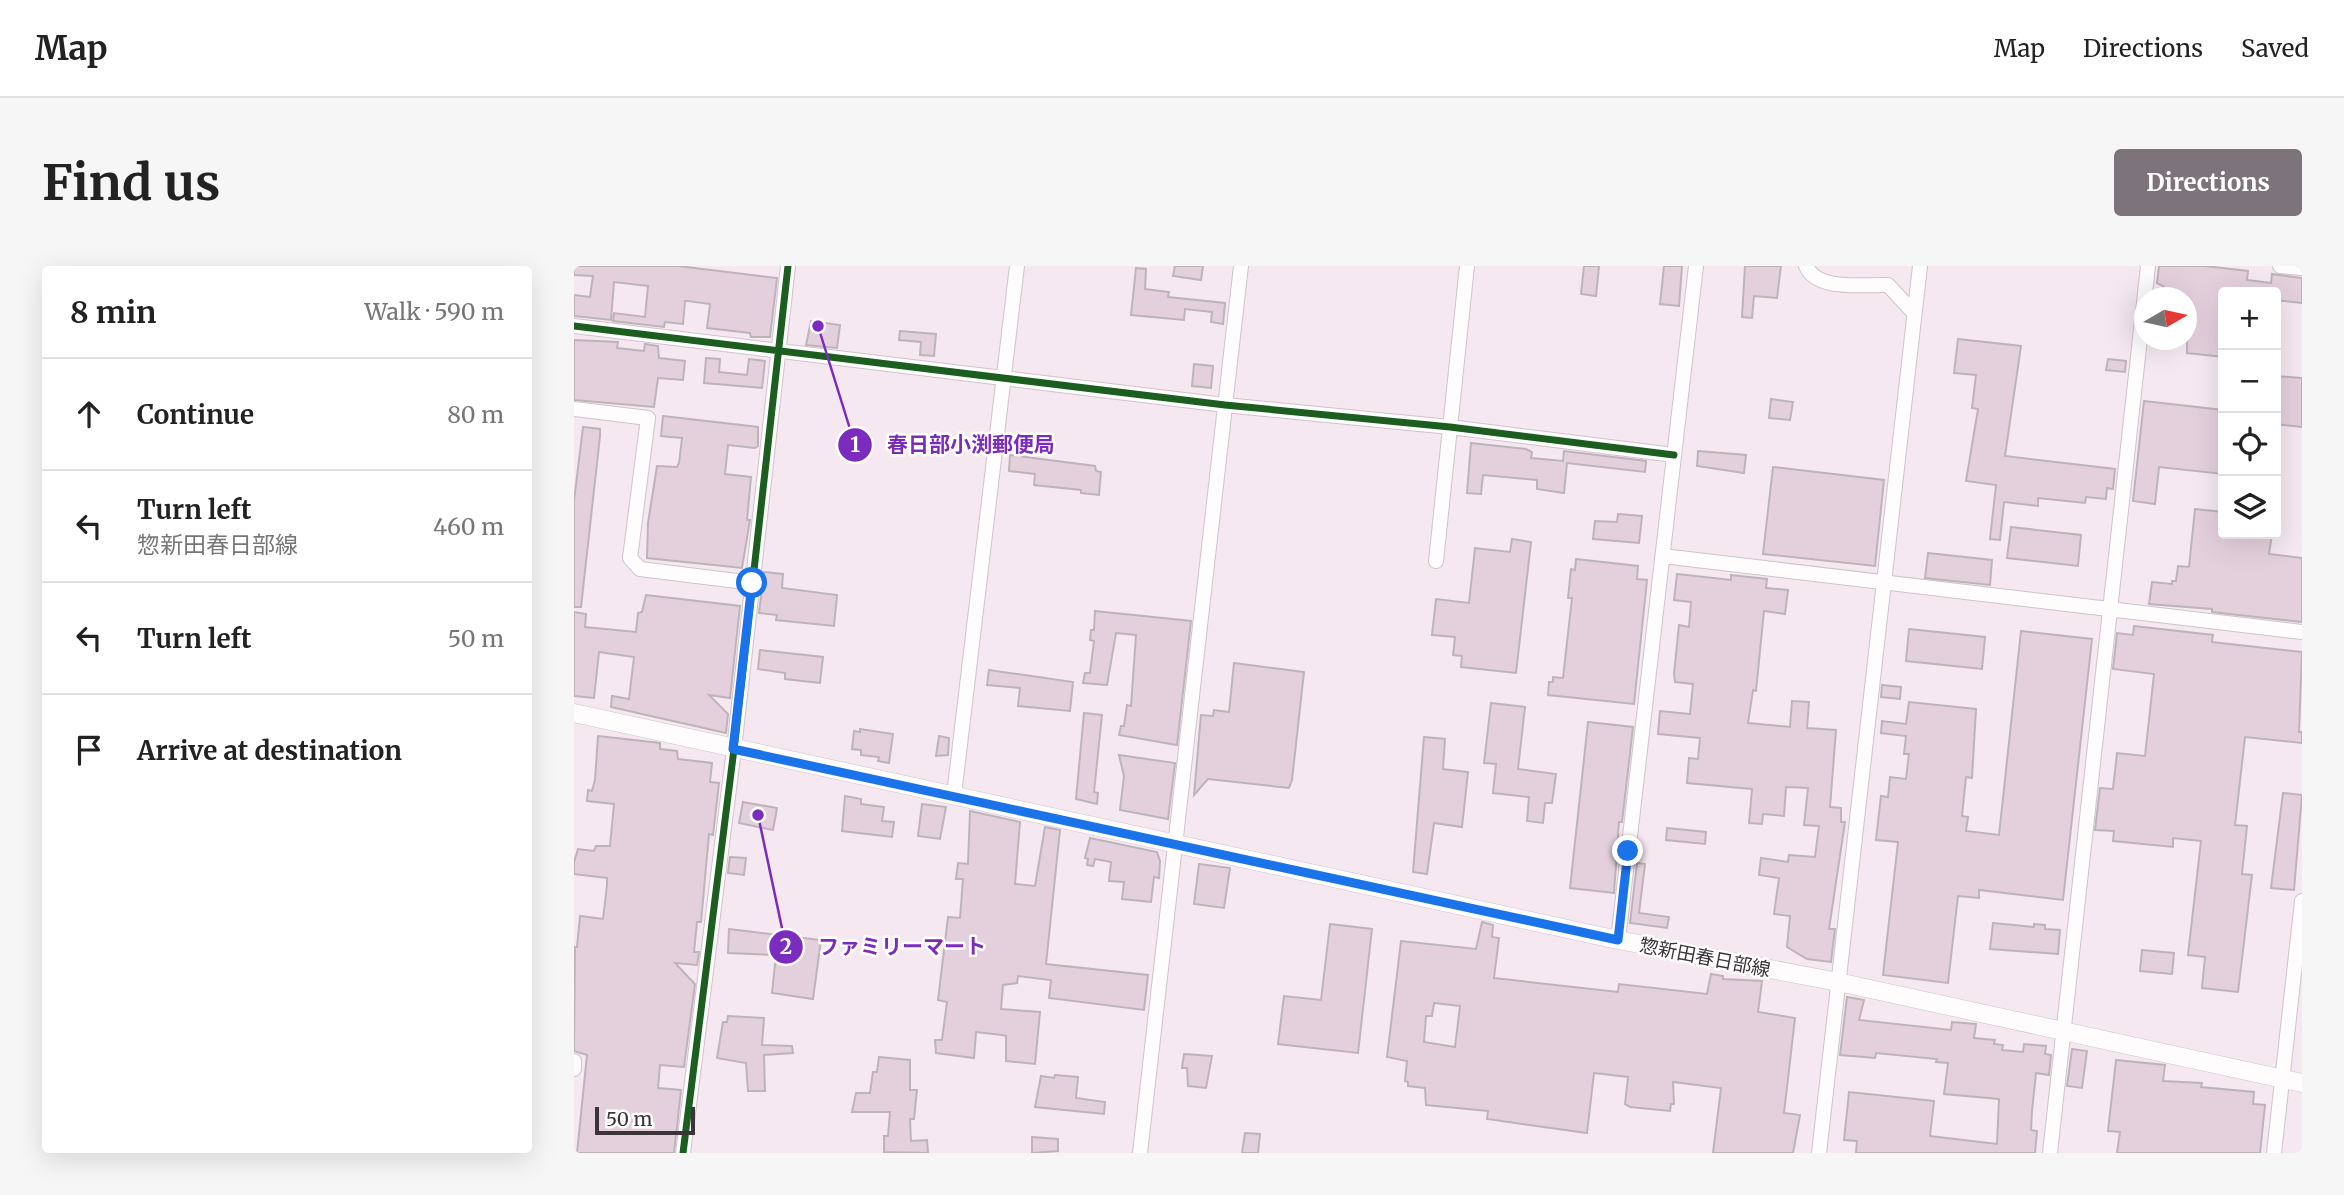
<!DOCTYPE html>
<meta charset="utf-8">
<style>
body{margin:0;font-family:Merriweather,"Noto Sans JP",serif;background:#f6f6f6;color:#222}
.controls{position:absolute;right:21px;top:21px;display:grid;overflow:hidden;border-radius:7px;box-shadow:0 7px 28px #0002}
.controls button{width:63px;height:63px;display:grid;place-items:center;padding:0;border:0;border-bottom:2px solid #e0e0e0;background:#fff;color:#222;font:35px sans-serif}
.compass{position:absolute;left:1560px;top:21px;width:63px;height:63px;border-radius:50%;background:#fff;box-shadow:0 7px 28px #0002;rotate:81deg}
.scale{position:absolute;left:21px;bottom:18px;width:100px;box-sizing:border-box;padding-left:7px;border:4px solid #3d343a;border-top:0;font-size:19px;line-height:24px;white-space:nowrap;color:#3d343a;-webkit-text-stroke:5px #fff;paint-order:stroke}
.stop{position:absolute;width:21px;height:21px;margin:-16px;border:5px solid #1a73e8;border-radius:50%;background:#fff}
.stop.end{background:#1a73e8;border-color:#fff;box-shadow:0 2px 7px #0008}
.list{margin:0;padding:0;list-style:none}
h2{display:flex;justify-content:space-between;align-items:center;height:91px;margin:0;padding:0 28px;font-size:30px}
h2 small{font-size:23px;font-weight:400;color:#767676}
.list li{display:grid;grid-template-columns:46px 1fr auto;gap:21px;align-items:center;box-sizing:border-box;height:112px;padding:0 28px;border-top:2px solid #e0e0e0}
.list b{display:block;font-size:26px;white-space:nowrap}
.list p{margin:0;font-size:23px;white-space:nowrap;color:#767676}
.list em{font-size:23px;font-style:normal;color:#767676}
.icon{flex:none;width:38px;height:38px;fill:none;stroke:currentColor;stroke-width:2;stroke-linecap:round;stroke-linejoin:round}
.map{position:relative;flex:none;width:1728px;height:887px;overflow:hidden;border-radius:7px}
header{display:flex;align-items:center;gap:42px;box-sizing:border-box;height:98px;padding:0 35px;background:#fff;border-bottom:2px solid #e0e0e0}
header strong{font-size:33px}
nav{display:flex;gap:38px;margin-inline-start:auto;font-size:24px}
.intro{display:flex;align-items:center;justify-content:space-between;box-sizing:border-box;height:168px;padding:0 42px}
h1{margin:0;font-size:49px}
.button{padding:18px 32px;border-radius:7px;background:#7d737a;color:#fff;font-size:24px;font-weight:700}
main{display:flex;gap:42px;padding:0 42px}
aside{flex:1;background:#fff;border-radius:7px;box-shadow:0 7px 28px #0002}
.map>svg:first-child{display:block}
.building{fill:#e4d0dd;stroke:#bdb4ba;stroke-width:2;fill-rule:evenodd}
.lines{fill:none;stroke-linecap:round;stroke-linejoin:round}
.minor-casing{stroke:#cfc4ca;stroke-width:16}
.major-casing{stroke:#cfc4ca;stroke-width:19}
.minor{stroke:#fefcfd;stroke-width:14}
.major{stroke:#fefcfd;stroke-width:18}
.cycleway-casing{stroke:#fff;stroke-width:11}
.cycleway{stroke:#1b5e20;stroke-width:7}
.route{stroke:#1a73e8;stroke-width:9}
.labels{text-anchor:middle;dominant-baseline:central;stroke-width:5;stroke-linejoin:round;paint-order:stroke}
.street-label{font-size:19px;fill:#3d343a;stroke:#fff}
.leader{fill:none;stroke:#7b2cbf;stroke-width:2.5}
.callout-dot{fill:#7b2cbf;stroke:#fff;stroke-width:2.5}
.mark-label{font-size:21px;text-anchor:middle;font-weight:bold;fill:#fff}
.callout-label{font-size:21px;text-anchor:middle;font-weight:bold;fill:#7b2cbf;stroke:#fff;stroke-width:5;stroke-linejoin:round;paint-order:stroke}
</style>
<header>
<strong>Map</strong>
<nav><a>Map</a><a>Directions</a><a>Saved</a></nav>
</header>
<div class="intro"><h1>Find us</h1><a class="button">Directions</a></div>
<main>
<aside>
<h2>8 min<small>Walk · 590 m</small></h2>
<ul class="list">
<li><svg class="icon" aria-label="ahead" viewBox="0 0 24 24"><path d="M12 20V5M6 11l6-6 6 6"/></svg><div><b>Continue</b></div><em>80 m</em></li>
<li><svg class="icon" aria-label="left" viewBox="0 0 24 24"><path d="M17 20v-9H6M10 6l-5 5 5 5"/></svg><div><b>Turn left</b><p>惣新田春日部線</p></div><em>460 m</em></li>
<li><svg class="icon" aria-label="left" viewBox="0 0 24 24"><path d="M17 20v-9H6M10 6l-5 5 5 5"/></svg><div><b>Turn left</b></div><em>50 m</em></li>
<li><svg class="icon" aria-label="arrive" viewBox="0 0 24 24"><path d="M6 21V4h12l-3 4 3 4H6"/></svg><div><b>Arrive at destination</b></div></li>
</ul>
</aside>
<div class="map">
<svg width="1728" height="887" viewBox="0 0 1728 887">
<rect width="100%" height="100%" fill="#f5e8f0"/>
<path class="building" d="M0 0H104L203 12 196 71H177L176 67 133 62 136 38 114 35H111L109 58 91 56 90 61 39 55 40 47 71 51 74 20 40 16 37 54 0 50V29L16 31 19 10 0 9Z
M601 0H629L627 14 599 10Z
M1010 0H1025L1022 30 1007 28Z
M1090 0H1108L1105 40 1086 38Z
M1171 0H1207L1203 32 1180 30 1178 52 1168 51Z
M1585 0H1631L1674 5 1673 14 1697 17 1698 8 1728 12V37L1702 34V26H1649V91L1613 87V32H1588L1590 21 1583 17Z
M562 2 572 3 571 23 595 26 594 31 651 37 649 58 637 56 638 46 611 43 610 54 557 49Z
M237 55 266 59 263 82 232 79Z
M326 65 362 68 360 90 346 89 347 76 325 74Z
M1384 73 1447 80 1431 190 1541 203 1539 223 1533 222 1532 233 1512 231 1511 237 1464 232V240L1430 236 1426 274 1416 273 1422 219 1392 215 1404 143 1398 142 1402 109 1380 107Z
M0 74 44 76 43 82 70 85 71 78 84 80 85 92 111 95 109 114 84 112 80 141 0 134Z
M132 92 146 93 145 106 173 109 175 93 191 95 188 122 130 117Z
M1534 93 1552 95 1551 106 1532 104Z
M620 98 639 100 637 122 618 120Z
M1702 110 1728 112V161L1702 158Z
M1197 133 1219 136 1216 154 1195 152Z
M1570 135 1649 144V208L1585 201 1581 238 1559 235Z
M89 150 184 161V180L181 182 154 179 151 208 177 211 173 254H176L168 302 73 292 74 257 83 200 103 201 105 197 108 172 87 170Z
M9 161 26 163V170L7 341H0V235Z
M897 177 952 183 958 186 957 192 989 195 990 185 1072 195 1071 206 993 197 990 227 963 223V214L909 209 907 228 893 227Z
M1124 185 1172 189 1170 207 1123 200Z
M436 189 521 200 522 205 527 206 525 229 507 227V224L460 219 461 208 435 205Z
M1199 201 1310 214 1301 300 1189 288Z
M1621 243 1649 246V268H1698L1695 288 1728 292V356L1638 346V343L1575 338 1578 316 1598 318V315H1602L1604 300 1615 301Z
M1044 248 1068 250 1065 277 1019 273 1021 255 1043 256Z
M1437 261 1507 269 1504 300 1433 292Z
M938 273 957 276 942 407 887 401 888 390 879 389 881 371 858 369 862 333 895 337 901 282 936 286Z
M1354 287 1418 294 1416 319 1351 312Z
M1002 293 1064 300 1063 313 1073 314 1060 438 974 429 975 416H979V411L989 412 998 332H994L997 303 1001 304Z
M190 306 209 308 208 322 263 329 260 360 202 354 203 349 185 347Z
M1103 308 1157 314V309L1193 313 1192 322 1214 324 1211 348 1190 345 1182 425 1179 424 1174 457 1216 461 1218 435 1235 436 1233 462 1262 464 1256 541 1267 542V556H1271L1255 663H1261L1257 696 1233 693 1213 681 1216 650 1200 648 1205 612 1185 609 1187 592 1214 596 1215 589 1241 591 1245 560 1230 559 1234 522 1212 521 1210 550 1189 548 1188 558 1175 557 1178 523 1113 517 1115 492 1124 493 1126 472 1084 468 1086 445 1116 448 1119 418 1101 416 1100 408 1105 359 1115 361 1117 336 1100 334Z
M72 329 166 340 156 432 135 429 154 448 152 467 37 441 38 430 55 433 60 391 25 386 20 432 0 430V346L12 348 11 361 62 366 64 347 68 346Z
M521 345 617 355 603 479 545 469 547 460H550L553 439 557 440 562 369 542 367 533 419 509 417 511 407H516L520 375 516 374 517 364H520Z
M1560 360 1639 369 1638 376 1728 386 1725 466H1728V477L1671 471 1661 559 1673 560 1668 608 1678 609 1664 726 1628 722 1631 691 1614 689 1627 575 1599 572V581L1539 575 1540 565 1521 564 1526 522 1539 523 1543 487 1571 490 1580 408 1539 403 1543 367 1559 369Z
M1335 363 1411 371 1408 403 1332 395Z
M1447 365 1518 373 1489 634 1405 624V632L1384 630 1374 717 1309 709 1324 576 1302 574 1307 530 1314 531 1316 511 1332 513 1335 488H1330L1332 470 1307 467 1308 455 1332 458 1335 436 1402 443 1398 512 1392 511 1388 550 1394 551 1392 565 1425 569Z
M186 384 249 391 246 417 211 413V407L184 403Z
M660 397 730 406 718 514 715 522 634 513 620 529 627 449 639 450 640 444 655 446Z
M415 404 499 416 496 445 444 440 446 422 413 419Z
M1308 419 1327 421 1326 433 1307 431Z
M917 437 951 441 944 503 982 508 978 537H971L969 557 953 555 955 531 919 527 922 498 910 497Z
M510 447 528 449 520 526 524 527 523 538 502 533Z
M1014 456 1059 461 1048 556H1045L1040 627 996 622Z
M286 463 319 468 315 497 304 495 305 491 287 489V484L278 483 280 465 286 466Z
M24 470 86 477V483L103 485 104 493 138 497 136 516 145 517 139 569 135 568 127 656H123L120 686H125L123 699 101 697 121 718 110 801 86 799 84 822 107 824 100 887H3L13 789 0 785 1 681H3L6 650 29 653 33 619V612L0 608V596L4 583 20 585 22 580H36L40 538 13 535 14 524 18 525 21 514Z
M365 470 375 472 374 489 362 490Z
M850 471 871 473 869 503 894 506 888 561 860 557 853 608 839 606Z
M545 489 601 497 594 553 546 544 550 510Z
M1709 527 1728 529 1720 624 1697 622Z
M271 530 287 533V538L310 541 308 555 320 556 318 571 268 565Z
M169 536 203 542 199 564 165 557Z
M348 538 372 541 366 573 344 570Z
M396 545 446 556 441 618 461 620 471 561 486 564 472 698 574 709 570 744 475 732 477 714 444 710 443 717 429 719 427 743 466 746 461 798 432 795V770L428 769 402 766 400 792 362 787 361 774H368L373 736 364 734 374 651 386 652 389 613H382L384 597 394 598Z
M1093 562 1132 566 1131 578 1092 574Z
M516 572 583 586 586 595 585 612 580 611 577 636 548 633 550 616 535 615 537 596 521 593 519 600 513 599 514 593 511 592Z
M156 591 172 592 170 609 154 607Z
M1063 597 1071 598 1065 647 1095 651 1093 662 1056 657Z
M625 598 656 602 650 642 620 638Z
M908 656 919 659 918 671 925 672 920 712 1044 726 1045 718 1133 728 1137 708 1149 710V713L1188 715 1184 746 1221 752 1210 847 1226 849 1219 887H1139L1147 822 1099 816 1100 838H1097L1096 845 1056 841 1051 838 1054 811 1020 807 1013 867 913 853 914 845 852 839 851 822 834 820V816L831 815 833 795 813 791 827 675 902 683ZM860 737 886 740 881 781 850 776 852 750H858Z
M1419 657 1460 661V658L1471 659V663L1486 664 1484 688 1416 683Z
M756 658 798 663 784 787 704 778 710 730 747 734Z
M155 663 247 674 239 733 198 727 202 689 154 687Z
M1568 684 1600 687 1598 708 1566 705Z
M1273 731 1290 734 1285 754 1377 764 1378 756 1402 758 1400 772 1421 774 1420 778 1429 779 1428 784 1449 786 1450 778 1472 780 1471 788 1477 789 1475 809 1462 807 1458 845 1457 864 1463 865 1461 887H1282L1283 875 1270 874 1275 826 1360 835 1356 870 1423 878 1425 833 1370 828 1374 797 1362 796 1363 793 1302 787 1301 792 1266 789Z
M154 750 190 752 188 779 218 780 219 787 190 789 191 825H174L172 797 143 792 149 756H153Z
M1498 783 1513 785 1508 822 1493 820Z
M610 788 638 790 632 822 614 820 613 802H608Z
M305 791 336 794V824H343L340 853H336L337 875 353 874 354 887 310 886V870H314L316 846H278L282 827H296L299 806H303Z
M1542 794 1591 799 1589 815 1628 817 1627 821 1680 826 1679 838 1691 839 1686 887H1543L1546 866 1534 865Z
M481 809 504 811 502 832 531 836 530 848 461 841 467 810 480 812Z
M671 867 686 868 684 887H668Z
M458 871 484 873V885L458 887Z"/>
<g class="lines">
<g class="minor-casing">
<path id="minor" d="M1232 0C1243 26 1291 18 1314 19L1340 47
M1706 0 1728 2
M0 60 651 139 876 161 1100 189
M0 143 74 152 56 292 66 303 179 317
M1089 290 1728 366
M862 295 893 0
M380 529 443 0
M1044 674 1122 0
M0 795V803
M109 887 160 483 214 0
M566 887 667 0
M1245 887 1346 0
M1476 887 1574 0
M1700 887 1728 635"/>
</g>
<g class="major-casing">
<path id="major" d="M0 447 1044 674 1264 716 1728 817"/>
</g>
<use href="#minor" class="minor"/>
<use href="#major" class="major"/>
<g class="cycleway-casing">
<path id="cycleway" d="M0 60 651 139 876 161 1100 189
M109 887 160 483 214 0"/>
</g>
<use href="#cycleway" class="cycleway"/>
</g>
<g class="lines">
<path class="route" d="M178 317 159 483 1044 674 1054 585"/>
</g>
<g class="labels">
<g class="street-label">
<text transform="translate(1131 691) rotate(11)">惣新田春日部線</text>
</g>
</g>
<path class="leader" d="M244 60L281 179M184 549L212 681"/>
<g class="callout-dot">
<circle cx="244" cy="60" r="7"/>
<circle cx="184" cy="549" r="7"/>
<circle cx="281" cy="179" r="18"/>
<circle cx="212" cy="681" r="18"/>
</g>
<g class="mark-label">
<text x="281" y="186">1</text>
<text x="212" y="688">2</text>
</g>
<g class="callout-label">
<text x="397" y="186">春日部小渕郵便局</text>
<text x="328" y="688">ファミリーマート</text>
</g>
</svg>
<div class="controls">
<button>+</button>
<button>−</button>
<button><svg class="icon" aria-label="locate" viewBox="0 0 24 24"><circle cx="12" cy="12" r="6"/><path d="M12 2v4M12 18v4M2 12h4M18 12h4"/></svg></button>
<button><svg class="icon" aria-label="layers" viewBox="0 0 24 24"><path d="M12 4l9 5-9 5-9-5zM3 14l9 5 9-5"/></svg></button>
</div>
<svg class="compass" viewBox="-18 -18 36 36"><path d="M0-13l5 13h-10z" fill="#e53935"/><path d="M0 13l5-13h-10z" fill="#767676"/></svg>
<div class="scale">50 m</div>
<div class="stop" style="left:178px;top:317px"></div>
<div class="stop end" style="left:1054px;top:585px"></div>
</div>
</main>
